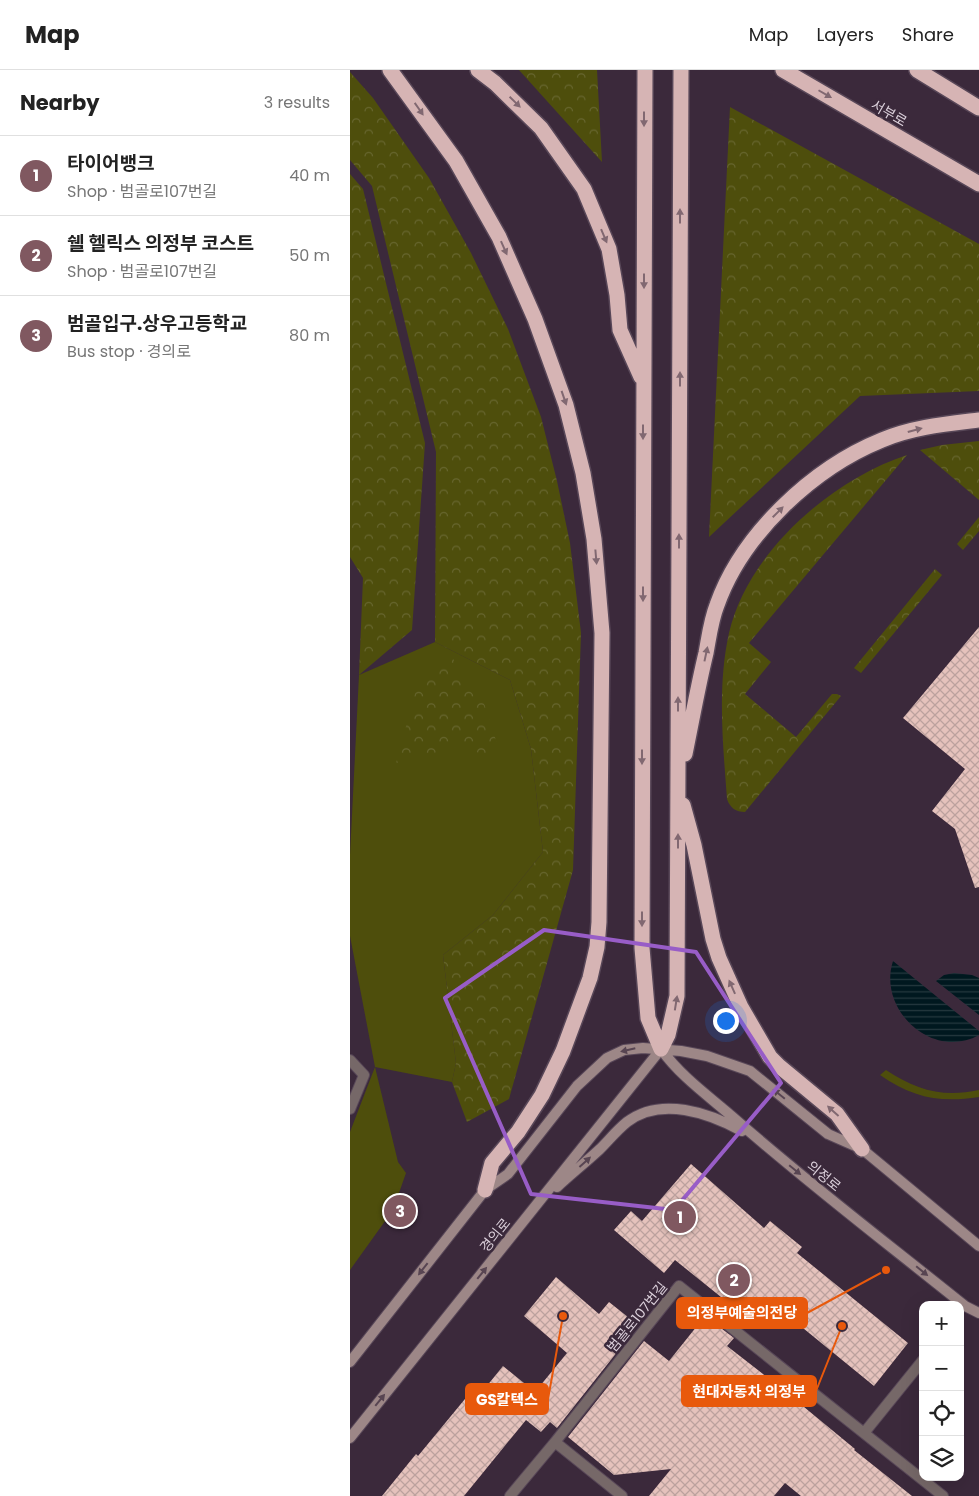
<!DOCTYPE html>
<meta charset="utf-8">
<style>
body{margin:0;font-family:Poppins,"Noto Sans KR",sans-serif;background:#f6f6f6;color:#222}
.controls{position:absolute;right:15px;bottom:15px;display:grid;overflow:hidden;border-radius:10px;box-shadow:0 5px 20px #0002}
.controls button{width:45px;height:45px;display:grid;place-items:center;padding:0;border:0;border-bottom:1px solid #e0e0e0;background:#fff;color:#222;font:25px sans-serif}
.you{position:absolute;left:375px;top:950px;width:18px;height:18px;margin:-12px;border:4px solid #fff;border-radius:50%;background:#1a73e8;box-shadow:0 0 0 8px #1a73e833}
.badge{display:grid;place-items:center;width:32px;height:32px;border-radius:50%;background:#805860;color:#fff;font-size:16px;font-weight:700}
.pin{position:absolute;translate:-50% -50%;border:2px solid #fff;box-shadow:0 1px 5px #0006}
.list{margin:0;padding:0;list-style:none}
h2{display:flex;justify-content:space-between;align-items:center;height:65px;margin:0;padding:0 20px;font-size:21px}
h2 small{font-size:16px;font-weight:400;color:#767676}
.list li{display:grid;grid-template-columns:32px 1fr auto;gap:15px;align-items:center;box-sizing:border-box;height:80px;padding:0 20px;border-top:1px solid #e0e0e0}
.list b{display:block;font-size:19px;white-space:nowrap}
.list p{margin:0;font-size:16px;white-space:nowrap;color:#767676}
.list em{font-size:16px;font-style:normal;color:#767676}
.icon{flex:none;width:28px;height:28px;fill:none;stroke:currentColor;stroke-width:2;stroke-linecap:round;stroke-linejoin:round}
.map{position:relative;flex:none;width:629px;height:1426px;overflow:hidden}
header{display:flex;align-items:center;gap:30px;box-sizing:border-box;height:70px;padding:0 25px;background:#fff;border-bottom:1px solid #e0e0e0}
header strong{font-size:24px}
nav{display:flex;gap:28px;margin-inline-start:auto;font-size:18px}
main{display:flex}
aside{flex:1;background:#fff}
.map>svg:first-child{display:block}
.green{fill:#4e4e0c}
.forest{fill:url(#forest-crowns)}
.water{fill:url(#water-rules)}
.building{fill:url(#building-cross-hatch)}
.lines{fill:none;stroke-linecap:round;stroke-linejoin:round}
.lane-casing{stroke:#584758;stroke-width:12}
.street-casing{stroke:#584758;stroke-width:12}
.secondary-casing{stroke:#584758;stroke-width:12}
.highway-casing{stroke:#584758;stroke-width:18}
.lane{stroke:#766868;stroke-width:10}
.street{stroke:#766868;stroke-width:10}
.secondary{stroke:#9d8787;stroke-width:10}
.highway{stroke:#d6b4b4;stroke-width:15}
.oneway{fill:#816871}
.oneway2{fill:#584552}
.marked{fill:none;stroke:#985dc7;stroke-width:4;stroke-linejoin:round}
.labels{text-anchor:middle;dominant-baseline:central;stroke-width:5;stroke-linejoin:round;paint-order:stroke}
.street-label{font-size:14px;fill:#dbd0db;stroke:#3b293b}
.leader{fill:none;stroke:#e8590c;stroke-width:2}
.callout-dot{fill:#e8590c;stroke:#3b293b;stroke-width:2}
.callout{fill:#e8590c;stroke:#e8590c;stroke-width:2}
.callout-label{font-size:15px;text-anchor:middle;font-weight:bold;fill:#fff}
</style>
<header>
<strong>Map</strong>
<nav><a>Map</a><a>Layers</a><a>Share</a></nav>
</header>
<main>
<aside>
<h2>Nearby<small>3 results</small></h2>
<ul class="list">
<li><span class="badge">1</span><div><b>타이어뱅크</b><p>Shop · 범골로107번길</p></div><em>40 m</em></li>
<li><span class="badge">2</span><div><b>쉘 헬릭스 의정부 코스트</b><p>Shop · 범골로107번길</p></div><em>50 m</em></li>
<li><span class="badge">3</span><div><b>범골입구.상우고등학교</b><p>Bus stop · 경의로</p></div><em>80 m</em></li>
</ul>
</aside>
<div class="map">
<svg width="629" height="1426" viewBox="0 0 629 1426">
<defs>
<pattern id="forest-crowns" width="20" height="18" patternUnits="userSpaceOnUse" patternTransform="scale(1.25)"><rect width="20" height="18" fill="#4e4e0c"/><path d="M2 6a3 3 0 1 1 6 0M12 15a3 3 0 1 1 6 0" fill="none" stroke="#67662f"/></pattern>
<pattern id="water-rules" width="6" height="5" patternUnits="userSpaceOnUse" patternTransform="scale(1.25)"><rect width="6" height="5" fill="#00181f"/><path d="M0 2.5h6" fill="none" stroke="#25393f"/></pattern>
<pattern id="building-cross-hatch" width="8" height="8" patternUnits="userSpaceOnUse" patternTransform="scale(1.25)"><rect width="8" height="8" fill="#e5c2bc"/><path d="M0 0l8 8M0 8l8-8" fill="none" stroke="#bca19e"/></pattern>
</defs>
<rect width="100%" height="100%" fill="#3b293b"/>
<path class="green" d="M85 572 160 610 181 679 193 782 143 845 93 885 106 993 102 1012 25 997 48 1092 56 1103 43 1140 0 1200V1062L25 997 0 866V785L9 605Z
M536 1000C566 1020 593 1028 629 1020V1027C590 1033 563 1028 530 1005Z"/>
<path class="forest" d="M169 0H247L252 92Z
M0 2 23 28 79 108 121 183 158 259 191 347 207 411 220 473 231 563 223 800 159 1029 117 1052 102 1012 106 993 93 885 143 845 193 782 181 679 160 610 85 572 86 382 22 116 0 90Z
M380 37 629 174V321L510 326 359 467Z
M0 104 13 119 75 373 62 560 9 605 13 508 0 487Z
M629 371V430L570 380 592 375Z
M557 385 399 573 421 592 395 624 446 667 482 624H487L491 626 395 742C386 742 380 738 377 729 373 674 367 617 379 563 398 482 481 410 557 385Z
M629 447V461L613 480 607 474Z
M585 499 592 505 511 603 504 598Z
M101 586 134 633 152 689 107 677 46 693 67 616Z"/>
<path class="water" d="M543 891 629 961V965C583 991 527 940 543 891Z
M604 903 622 905 629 908V945L586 911 594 905Z"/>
<path class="building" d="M629 557V817L625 818 605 759 582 741 615 699 553 648Z
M341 1094 414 1158 420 1151 452 1177 447 1183 558 1273 524 1316 437 1245 432 1251 411 1234 392 1258 364 1235 371 1227 325 1190 314 1203 264 1160 281 1141 292 1151Z
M206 1207 249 1244 259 1232 283 1251 277 1258 283 1262 207 1358 200 1352 191 1362 176 1350 114 1426H32L66 1384 68 1386 124 1318 136 1317 153 1296 185 1322 217 1283 174 1246Z
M355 1246 384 1268 377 1276 431 1318 505 1379 504 1380 562 1426H451L435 1413 424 1426H299L321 1399 264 1405 218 1367 294 1271 319 1291Z"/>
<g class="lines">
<g class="lane-casing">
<path id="lane" d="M0 990 14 1005 0 1039"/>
</g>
<g class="street-casing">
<path id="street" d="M514 1363 573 1290
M205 1372 329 1216 593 1426
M160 1426 205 1372 272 1426"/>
</g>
<g class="secondary-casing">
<path id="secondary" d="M207 1117C221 1104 236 1092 250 1079 259 1070 267 1060 277 1052 311 1026 359 1043 392 1061
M0 1292 135 1120 158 1104 227 1016 257 988 274 980 293 978 331 981 357 986 400 1001 478 1064 512 1079 629 1176
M0 1368 311 979C331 1007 360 1027 385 1049 459 1114 538 1174 615 1236L629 1243"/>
</g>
<g class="highway-casing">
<path id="highway" d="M40 0 106 91 149 167 185 249 216 335 233 403 244 469 252 563 249 852 247 877 240 908 213 981 192 1025 168 1062 142 1093 135 1120
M128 0 145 13 191 58 234 119 259 179 267 225 270 260 291 307
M295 0 292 878 298 948 311 979
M433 0 629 114
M567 0 629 38
M335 684C342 650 348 616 356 583 359 567 361 550 367 535 392 464 463 398 532 370 563 357 596 354 629 350
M333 735 344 775 363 869 369 888 391 937 420 987 429 996 487 1044 512 1079
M311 979 318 965 327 926 331 0"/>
</g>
<use href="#lane" class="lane"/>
<use href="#street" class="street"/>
<use href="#secondary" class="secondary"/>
<use href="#highway" class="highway"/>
</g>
<defs><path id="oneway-solid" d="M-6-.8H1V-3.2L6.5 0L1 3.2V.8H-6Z" transform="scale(1.25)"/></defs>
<g class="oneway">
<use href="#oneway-solid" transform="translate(475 24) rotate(30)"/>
<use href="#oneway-solid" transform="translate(165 32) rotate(44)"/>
<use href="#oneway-solid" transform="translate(69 39) rotate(55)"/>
<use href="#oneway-solid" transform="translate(294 49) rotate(90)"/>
<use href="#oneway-solid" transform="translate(330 146) rotate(-90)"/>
<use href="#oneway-solid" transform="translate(254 166) rotate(67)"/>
<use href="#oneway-solid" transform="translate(154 178) rotate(66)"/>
<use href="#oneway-solid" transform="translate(294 211) rotate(90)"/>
<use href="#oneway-solid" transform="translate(330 309) rotate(-90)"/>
<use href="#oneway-solid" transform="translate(214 328) rotate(71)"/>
<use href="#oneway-solid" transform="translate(565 360) rotate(-15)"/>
<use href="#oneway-solid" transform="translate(293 362) rotate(90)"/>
<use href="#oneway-solid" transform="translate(428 442) rotate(-45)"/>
<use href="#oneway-solid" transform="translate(329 471) rotate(-90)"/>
<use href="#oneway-solid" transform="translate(246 487) rotate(85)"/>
<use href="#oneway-solid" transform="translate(293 524) rotate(90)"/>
<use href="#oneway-solid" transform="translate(356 584) rotate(-78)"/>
<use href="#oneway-solid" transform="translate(328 634) rotate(-90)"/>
<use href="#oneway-solid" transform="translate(292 687) rotate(90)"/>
<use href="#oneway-solid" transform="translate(328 771) rotate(-90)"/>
<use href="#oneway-solid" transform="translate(292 849) rotate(90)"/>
<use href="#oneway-solid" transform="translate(382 917) rotate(-114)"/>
<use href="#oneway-solid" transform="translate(326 933) rotate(-81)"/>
<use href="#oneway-solid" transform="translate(483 1041) rotate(-138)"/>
</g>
<g class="oneway2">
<use href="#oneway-solid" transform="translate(278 980) rotate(167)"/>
<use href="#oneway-solid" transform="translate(429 1024) rotate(-141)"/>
<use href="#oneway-solid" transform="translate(235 1092) rotate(-42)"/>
<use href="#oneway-solid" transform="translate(445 1100) rotate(39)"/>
<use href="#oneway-solid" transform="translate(73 1199) rotate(128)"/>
<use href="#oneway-solid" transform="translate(572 1201) rotate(39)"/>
<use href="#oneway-solid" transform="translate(132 1203) rotate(-51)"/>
<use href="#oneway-solid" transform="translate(30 1330) rotate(-51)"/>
</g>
<path class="marked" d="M194 860 346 882 431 1013 324 1140 181 1124 95 928Z"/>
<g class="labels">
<g class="street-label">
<text transform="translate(539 43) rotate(30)">서부로</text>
<text transform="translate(474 1106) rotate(39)">의정로</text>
<text transform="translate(145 1165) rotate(-51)">경의로</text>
<text transform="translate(287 1247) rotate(-51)">범골로107번길</text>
</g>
</g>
<path class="leader" d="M536 1200L457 1243M492 1256L466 1321M213 1246L198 1329"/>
<g class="callout-dot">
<circle cx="536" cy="1200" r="5"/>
<circle cx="492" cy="1256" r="5"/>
<circle cx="213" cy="1246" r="5"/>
</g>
<g class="callout">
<rect x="327" y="1228" width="130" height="30" rx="5"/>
<rect x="332" y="1306" width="134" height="30" rx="5"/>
<rect x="116" y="1314" width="82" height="30" rx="5"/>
</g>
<g class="callout-label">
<text x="392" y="1248">의정부예술의전당</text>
<text x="399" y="1327">현대자동차 의정부</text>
<text x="157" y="1335">GS칼텍스</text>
</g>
</svg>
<div class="controls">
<button>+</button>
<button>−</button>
<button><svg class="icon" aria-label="locate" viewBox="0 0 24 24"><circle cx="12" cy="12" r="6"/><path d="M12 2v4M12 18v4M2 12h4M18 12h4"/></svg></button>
<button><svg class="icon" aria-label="layers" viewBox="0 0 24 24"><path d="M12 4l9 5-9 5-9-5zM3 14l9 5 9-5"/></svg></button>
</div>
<div class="you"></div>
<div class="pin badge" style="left:330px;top:1147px">1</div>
<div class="pin badge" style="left:384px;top:1210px">2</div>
<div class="pin badge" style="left:50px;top:1141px">3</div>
</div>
</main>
